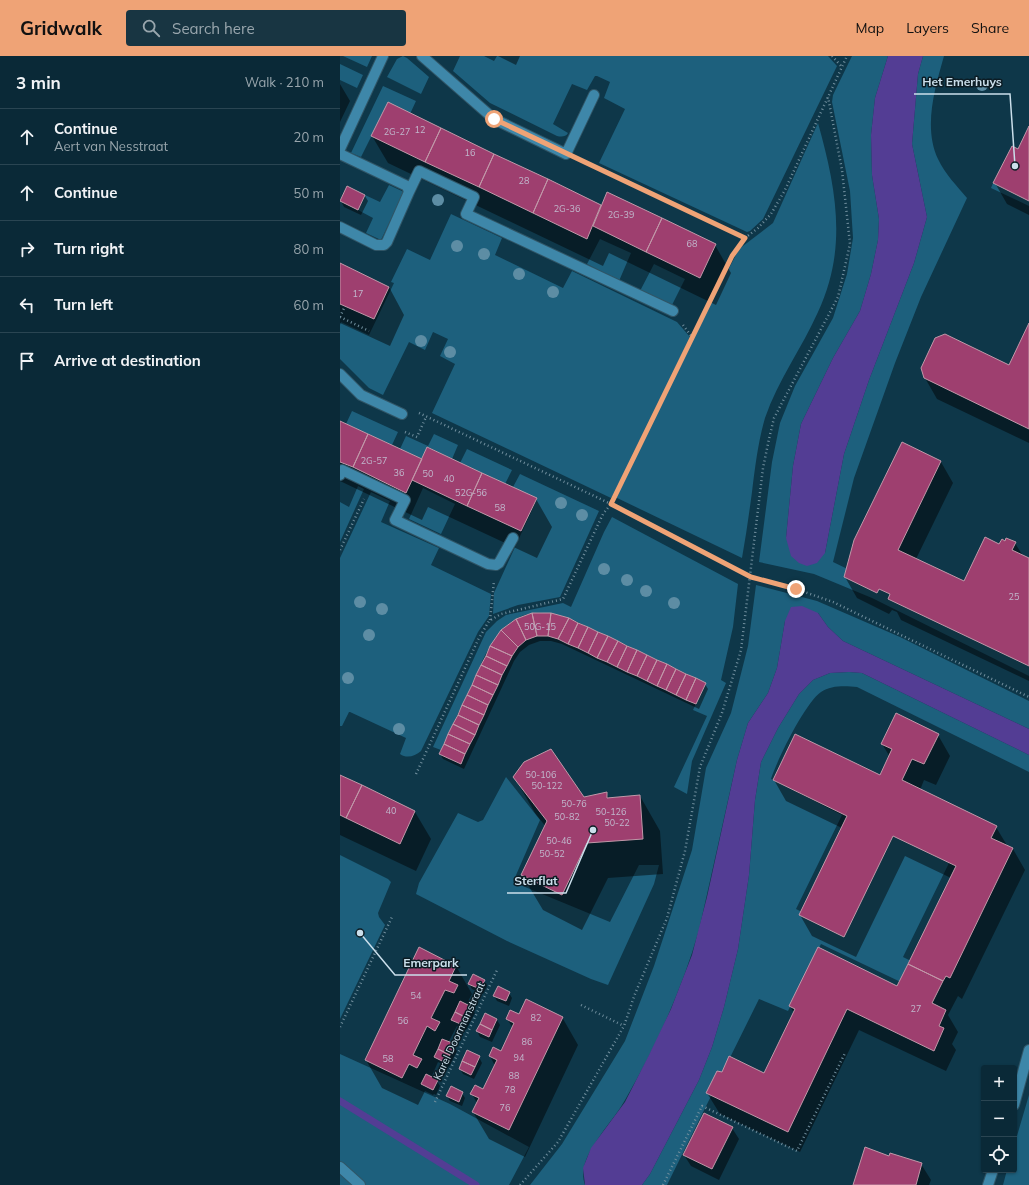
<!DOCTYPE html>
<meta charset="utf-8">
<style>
body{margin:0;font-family:Mulish,sans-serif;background:#183542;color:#f1f3f6}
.controls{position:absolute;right:12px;bottom:12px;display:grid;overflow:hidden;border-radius:4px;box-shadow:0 1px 3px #0004}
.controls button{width:36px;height:36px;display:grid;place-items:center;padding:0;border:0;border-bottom:1px solid #2a4552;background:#0a2937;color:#f1f3f6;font:20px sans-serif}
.stop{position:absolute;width:12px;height:12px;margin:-9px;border:3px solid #efa376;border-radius:50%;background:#fff}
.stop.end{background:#efa376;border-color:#fff;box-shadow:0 1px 4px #0008}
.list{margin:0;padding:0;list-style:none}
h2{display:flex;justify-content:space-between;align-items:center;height:52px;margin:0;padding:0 16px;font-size:17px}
h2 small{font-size:13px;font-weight:400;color:#99a6ad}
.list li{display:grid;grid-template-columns:26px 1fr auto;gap:12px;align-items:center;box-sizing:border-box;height:56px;padding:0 16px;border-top:1px solid #2a4552}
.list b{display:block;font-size:15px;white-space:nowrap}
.list p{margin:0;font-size:13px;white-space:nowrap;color:#99a6ad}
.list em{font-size:13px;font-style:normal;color:#99a6ad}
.icon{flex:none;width:22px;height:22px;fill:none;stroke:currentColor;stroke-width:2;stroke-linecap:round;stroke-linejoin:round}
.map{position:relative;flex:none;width:689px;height:1129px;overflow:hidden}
header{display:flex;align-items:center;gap:24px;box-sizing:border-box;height:56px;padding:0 20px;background:#efa376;color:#111}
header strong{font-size:19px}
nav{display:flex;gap:22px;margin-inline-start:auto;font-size:14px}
.search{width:280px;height:36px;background:#183542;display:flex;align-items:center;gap:10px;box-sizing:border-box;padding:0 14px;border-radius:4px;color:#99a6ad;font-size:15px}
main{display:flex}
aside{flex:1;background:#0a2937}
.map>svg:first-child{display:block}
.green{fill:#1d607d}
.water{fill:#533d94}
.shadow{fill:#0007}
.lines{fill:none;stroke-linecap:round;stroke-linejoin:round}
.stream{stroke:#533d94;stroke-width:7}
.building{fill:#9e3f6f;stroke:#c198a9}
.minor-casing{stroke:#305566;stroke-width:12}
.path{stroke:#718f9e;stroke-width:2.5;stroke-dasharray:1 3;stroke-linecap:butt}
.minor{stroke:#3e87a9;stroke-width:10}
.tree{fill:#5d8da4}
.route{stroke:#efa376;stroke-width:5}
.labels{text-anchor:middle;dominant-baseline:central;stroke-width:3;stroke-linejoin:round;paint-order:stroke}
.number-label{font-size:9px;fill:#c0b7cc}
.street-label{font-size:11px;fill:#cbdfeb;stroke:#0c1c24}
.leader{fill:none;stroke:#cbdfeb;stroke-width:1.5}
.callout-dot{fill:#cbdfeb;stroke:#0c1c24;stroke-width:1.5}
.callout-label{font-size:12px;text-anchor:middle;font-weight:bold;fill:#cbdfeb;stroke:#0c1c24;stroke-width:3;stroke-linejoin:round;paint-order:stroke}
</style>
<header>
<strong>Gridwalk</strong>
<div class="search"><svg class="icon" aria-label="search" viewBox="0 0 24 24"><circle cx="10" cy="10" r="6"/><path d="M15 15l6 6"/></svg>Search here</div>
<nav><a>Map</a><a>Layers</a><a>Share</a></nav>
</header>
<main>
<aside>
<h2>3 min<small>Walk · 210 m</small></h2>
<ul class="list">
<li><svg class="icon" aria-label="ahead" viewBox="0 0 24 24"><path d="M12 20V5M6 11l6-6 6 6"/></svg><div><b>Continue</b><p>Aert van Nesstraat</p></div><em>20 m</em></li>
<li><svg class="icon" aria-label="ahead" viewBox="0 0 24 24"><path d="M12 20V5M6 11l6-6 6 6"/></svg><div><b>Continue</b></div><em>50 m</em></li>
<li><svg class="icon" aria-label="right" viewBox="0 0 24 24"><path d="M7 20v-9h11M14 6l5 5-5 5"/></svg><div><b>Turn right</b></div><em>80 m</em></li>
<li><svg class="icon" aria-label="left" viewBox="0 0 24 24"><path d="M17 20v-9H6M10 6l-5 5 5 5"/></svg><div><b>Turn left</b></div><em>60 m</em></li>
<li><svg class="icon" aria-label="arrive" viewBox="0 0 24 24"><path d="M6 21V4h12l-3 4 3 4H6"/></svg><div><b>Arrive at destination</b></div></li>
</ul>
</aside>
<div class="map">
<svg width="689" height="1129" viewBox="0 0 689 1129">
<rect width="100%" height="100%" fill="#0e3749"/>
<path class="green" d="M3 0H32L27 11Z
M63 0 67 2 89 21 81 38 47 21 57 3Z
M120 0H144L154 5 157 0H488L497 10 423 163 410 175 407 176 259 107 285 53 264 42 270 26 257 20H255L247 34 232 28 213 68 228 77C226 81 221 81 217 80L150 47 113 15Z
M512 0H548L535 42 531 79 532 119 539 163 538 184 531 218 520 255 493 302 461 368 453 410 446 482 485 497 504 398 529 324 574 207 587 161 572 88 578 18 583 0H604C595 32 583 71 598 103 605 118 617 130 627 142L581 241 555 307 514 422 493 506 689 600V620L532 542 474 518 419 506 432 406 440 367 455 330 493 262 507 218 513 182 510 135 492 46 493 39Z
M0 8 23 19 17 32 0 24Z
M43 30 76 45 70 58 48 47 21 101 11 97Z
M478 67C496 132 508 192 478 256 462 292 438 324 425 362 418 386 415 412 412 436 409 458 406 480 402 502L275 441 369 251 399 193 433 167Z
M653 127 689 145V150L651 132Z
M49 129 64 136 41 184 26 177 33 162 18 154 25 139 40 146Z
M111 158 162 182 155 199 223 232 232 215 337 266 350 281 278 431 271 442 92 357 115 308 100 300 108 283 93 276 85 294 69 286 43 339 29 332 0 303V269L1 266 29 279 54 227 51 226 67 193 90 204Z
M260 183 291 197 279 225 247 208Z
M314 208 345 223 332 249 300 235Z
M12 355 58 376 52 389 6 368Z
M94 378 118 389 112 403 88 391 82 403 60 393 66 380 88 390Z
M127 393 172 414 165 428 120 407Z
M180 418 259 455 220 541 178 549 153 558 154 537 197 443 173 431Z
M18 430 24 433 0 486V446L9 451Z
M83 432 115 448 101 478 69 463Z
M31 436 50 445 41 466 99 492 91 509 151 538 149 560 138 576 81 695C75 700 67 703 60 698L66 682 10 656H9L2 670H0V502Z
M272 461 398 528 393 571 381 624 386 627 352 705 347 738 334 731 367 660 353 654 366 627 229 562C211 557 193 553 176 563 151 577 141 609 130 633 120 653 110 674 101 694L93 691 146 576 157 565 166 559 223 547 231 551 264 476Z
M416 529 477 545 560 581 689 645V673L503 585 488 571 478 557 445 565 437 612 428 637 408 667 397 704 359 874C342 933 316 991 285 1044 279 1055 271 1064 264 1074 253 1090 238 1109 245 1129H190L222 1088 285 985 314 910 352 794 366 712 391 657 408 590Z
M509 616 522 617 689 699V716L517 631C506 630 491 629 481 636 465 647 437 704 431 723L502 759 456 853 502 876 551 778 609 807 563 901 599 919 588 939 481 888 448 955 419 943 327 1129H302L310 1118 359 1024 372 991 384 951 398 893 409 819 415 744 421 706 438 672 459 638 473 624 490 617Z
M166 721 200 764 173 826 270 866 299 809H319L314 828 268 929 251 923 167 885 76 838 79 827 118 757 138 766 143 764Z
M0 799 48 823 51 826 38 857 39 861 45 869 0 963Z
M0 998 110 1048 189 1091 169 1129H0Z
M689 1039V1129H663L667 1114H674V1090Z"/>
<path class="water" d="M548 0H583L578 18 572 88 587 161 574 207 529 324 504 398 485 497 477 507 467 510 459 507 451 500 446 482 453 410 461 368 493 302 520 255 531 218 538 184 539 163 532 119 531 79 535 42Z
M462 550 478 557 488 571 503 585 689 673V699L522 617 509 616 490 617 473 624 459 638 438 672 421 706 415 744 409 819 398 893 384 951 372 991 359 1024 310 1118 302 1129H245L243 1112 251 1092 285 1046 309 999 331 953 352 899 367 841 397 704 408 667 428 637 437 612 445 565 451 551Z"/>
<path class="shadow" d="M158 0H180L176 9Z
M0 28 10 45 0 66Z
M48 48 262 150 375 189 391 217 376 249 269 197 263 210 48 107 32 80Z
M689 72V159L667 148 655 127 678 94Z
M7 132 25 140 28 145 21 159 4 151 1 145Z
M0 208 49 231 64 259 50 290 0 267Z
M689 270V387L597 343 585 322 669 311Z
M0 365 82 404 196 443 212 471 197 502 88 451 82 464 0 425Z
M563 387 601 406 613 427 576 503 624 527 660 489 675 487 683 500 689 503V625L561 564 557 556 552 554 549 558 517 542 505 521Z
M176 563 365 628 368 633 359 653 222 588 211 585H200L189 589 180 596 174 605 124 713 103 703 100 698Z
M598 679 610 700 596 729 584 724 580 734 656 771 668 791 673 793 685 814 622 943 618 940 608 959 618 976 612 988 616 994 606 1015 519 974 460 1096 380 1058 367 1037 425 1018 454 957 450 950 558 931 611 822 565 800 516 901 472 880 460 859 502 772 446 745 434 724 540 721 550 701 542 688Z
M0 720 75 756 91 783 76 815 0 779Z
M175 722 244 742 266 737 270 743 300 740 320 775 323 818 268 822 242 874 203 854 182 819 206 771 195 757Z
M116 910 132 938 127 947 135 957 126 974 117 970 109 985 117 995 109 1011 98 1006 91 1022 97 1025 100 1030 96 1039 94 1038 93 1039 85 1035 78 1049 42 1032 26 1004Z
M144 925 147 930 143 938 132 933 129 928Z
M169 937 172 942 169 950 157 945 154 940Z
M146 958 157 964 160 969 152 986 140 981 137 975Z
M179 959 222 961 238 989 185 1101 149 1083 133 1056 137 1047 132 1038 143 1034 155 1010 150 1000 161 996 173 972 167 963Z
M139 1001 142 1007 134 1023 123 1018 120 1013Z
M122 1037 125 1042 122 1050 110 1045 107 1040Z
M392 1072 399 1083 379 1124 351 1110 344 1099Z
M550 1101 581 1108 591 1124 589 1129H514Z"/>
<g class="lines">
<path class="stream" d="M0 1045 136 1129"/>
</g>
<path class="building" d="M48 46 101 72 85 106 31 80Z
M689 70V145L653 127 672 90 678 93Z
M101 72 154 98 139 131 85 106Z
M154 98 208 123 193 157 139 131Z
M208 123 261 149 247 183 193 157Z
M7 130 25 139 18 154 0 145Z
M267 136 322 162 306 196 253 170Z
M322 162 376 188 360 222 306 196Z
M0 207 49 231 34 263 0 248Z
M689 267V373L584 322 581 312 595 282 605 278 669 309Z
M0 365 28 378 13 411 0 406Z
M28 378 82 403 66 437 13 411Z
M562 386 601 405 558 494 624 525 645 481 659 488 662 483 665 485 666 482 676 486 672 494 689 502V610L548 543 550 538 539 533 537 537 504 521 514 484Z
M87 391 142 417 127 450 72 424Z
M142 417 197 442 181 475 127 450Z
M192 557H211L208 580H197Z
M192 557 197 580 186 584 176 563Z
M211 557 229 562 218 583 208 580Z
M229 562 238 567 228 588 218 583Z
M176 563 186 584 178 591 161 574Z
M238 567 248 571 238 592 228 588Z
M248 571 258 576 248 597 238 592Z
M161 574 178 591 172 600 150 590Z
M258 576 268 580 257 602 248 597Z
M268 580 278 585 267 606 257 602Z
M278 585 287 590 277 611 267 606Z
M150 590 172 600 167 610 146 600Z
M287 590 297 594 287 616 277 611Z
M297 594 307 599 297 620 287 616Z
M307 599 317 604 307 625 297 620Z
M146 600 167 610 162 619 141 609Z
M317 604 327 608 317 630 307 625Z
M327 608 336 613 326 634 317 630Z
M141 609 162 619 158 629 136 619Z
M336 613 346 618 336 639 326 634Z
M346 618 356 622 346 644 336 639Z
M136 619 158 629 153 639 132 629Z
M356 622 366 627 356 648 346 644Z
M132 629 153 639 148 649 127 639Z
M127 639 148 649 144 659 122 649Z
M122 649 144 659 139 669 118 659Z
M556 657 599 678 584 708 572 703 562 724 657 770 651 782 673 792 610 922 606 920 603 925 568 908 616 810 553 780 504 881 459 859 507 760 433 724 455 678 540 719 552 693 541 688Z
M118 659 139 669 135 679 113 668Z
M113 668 135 679 130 688 108 678Z
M108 678 130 688 125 698 104 688Z
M104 688 125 698 121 708 99 698Z
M211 693 244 741 267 736V742L300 739 303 783 247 787 222 839 181 819 207 765 173 721 184 706Z
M0 719 22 729 6 762 0 759Z
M22 729 75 755 60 788 6 762Z
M79 891 116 910 109 925 118 929 114 937 105 934 91 962 100 966 95 975 87 970 73 999 82 1003 77 1012 69 1008 62 1022 25 1004Z
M478 891 557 930 568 908 603 925 592 947 606 954 599 970 604 972 594 995 507 953 448 1076 366 1037 377 1015 382 1016 389 1000 424 1017 455 953 449 950Z
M133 918 145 924 140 933 128 928Z
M158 930 170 936 166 945 153 940Z
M186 943 223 961 169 1074 132 1056 139 1042 130 1038 135 1029 143 1033 157 1004 149 1000 153 991 161 995 174 967 166 963 170 954 179 958Z
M120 945 132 951 127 962 115 956Z
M115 956 127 962 123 969 111 964Z
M145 957 157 963 152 974 140 968Z
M140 968 152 974 149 981 136 975Z
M102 983 115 988 110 999 98 993Z
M98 993 110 999 106 1007 94 1001Z
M127 994 140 1000 135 1011 122 1005Z
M122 1005 135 1011 131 1019 119 1013Z
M86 1018 98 1024 93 1034 81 1028Z
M111 1030 123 1036 119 1046 106 1040Z
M364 1057 393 1071 372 1113 343 1099Z
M525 1091 549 1100 550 1097 582 1107 576 1129H513Z"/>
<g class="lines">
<g class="minor-casing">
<path id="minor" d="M82 0 154 63 226 98 254 39
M0 93 43 0
M0 98 67 130 69 136 47 186 44 189H36L0 171
M69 136 79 115 134 141 126 158 333 255
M0 318 21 339 62 358
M0 419 2 414 65 444 55 464 148 508 156 509 159 507 173 482
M674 1049 689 994
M0 1111 20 1129
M648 1129 653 1114"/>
</g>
<path class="path" d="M492 0 502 11
M241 105 405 182
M0 261 29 275
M0 261 5 250
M343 269 352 281
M79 357 271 448 411 521 456 533 493 546 689 641
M65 376 77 381 86 361
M0 494 24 443
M150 564 154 525
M76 718 138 584 149 565 161 558 223 543 263 458 271 448 392 200 405 182 418 172 431 158 445 134 507 0
M241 949 284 970
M0 971 52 861
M95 1046 158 912
M180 1129 218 1086 284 970 295 938 327 862 345 795 360 711 382 657 401 594 423 412 429 383 434 362 498 241 510 188 502 114 488 41
M323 1129 362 1050 457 1095 505 997"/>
<use href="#minor" class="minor"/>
</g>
<g class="tree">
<circle cx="642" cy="29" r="6"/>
<circle cx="98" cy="144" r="6"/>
<circle cx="117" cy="190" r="6"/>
<circle cx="144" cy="198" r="6"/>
<circle cx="179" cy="218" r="6"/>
<circle cx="213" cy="236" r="6"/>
<circle cx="81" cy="285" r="6"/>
<circle cx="110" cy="296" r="6"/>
<circle cx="221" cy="447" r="6"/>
<circle cx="242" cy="459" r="6"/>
<circle cx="264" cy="513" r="6"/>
<circle cx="287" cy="524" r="6"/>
<circle cx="306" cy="535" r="6"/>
<circle cx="20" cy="546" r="6"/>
<circle cx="334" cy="547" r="6"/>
<circle cx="42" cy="553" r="6"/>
<circle cx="29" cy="579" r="6"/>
<circle cx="8" cy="622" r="6"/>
<circle cx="59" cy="673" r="6"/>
</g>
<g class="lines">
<path class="route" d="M154 63 405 182 392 200 271 448 411 521 456 533"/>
</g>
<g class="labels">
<g class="number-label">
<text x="80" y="73">12</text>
<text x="57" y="75">2G-27</text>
<text x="130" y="96">16</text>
<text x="184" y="124">28</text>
<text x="227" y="152">2G-36</text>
<text x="281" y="158">2G-39</text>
<text x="352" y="187">68</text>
<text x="18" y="237">17</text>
<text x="34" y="404">2G-57</text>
<text x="59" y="416">36</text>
<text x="88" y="417">50</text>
<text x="109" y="422">40</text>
<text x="131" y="436">52G-56</text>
<text x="160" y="451">58</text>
<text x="674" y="540">25</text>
<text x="200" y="570">50G-15</text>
<text x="201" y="718">50-106</text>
<text x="207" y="729">50-122</text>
<text x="234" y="747">50-76</text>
<text x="51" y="754">40</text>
<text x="271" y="755">50-126</text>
<text x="227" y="760">50-82</text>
<text x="277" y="766">50-22</text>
<text x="219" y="784">50-46</text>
<text x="212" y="797">50-52</text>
<text x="76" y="939">54</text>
<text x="576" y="952">27</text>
<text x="196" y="961">82</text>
<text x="63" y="964">56</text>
<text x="187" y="985">86</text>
<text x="179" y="1001">94</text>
<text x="48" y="1002">58</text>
<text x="174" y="1019">88</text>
<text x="170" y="1033">78</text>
<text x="165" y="1051">76</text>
</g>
<g class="street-label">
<text transform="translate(119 975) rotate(-65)">Karel Doormanstraat</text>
</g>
</g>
<path class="leader" d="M675 110L670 38H574M253 774L226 837H167M20 877L55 919H127"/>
<g class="callout-dot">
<circle cx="675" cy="110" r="4"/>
<circle cx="253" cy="774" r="4"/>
<circle cx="20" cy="877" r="4"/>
</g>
<g class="callout-label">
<text x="622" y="30">Het Emerhuys</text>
<text x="196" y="829">Sterflat</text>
<text x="91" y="911">Emerpark</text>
</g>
</svg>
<div class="controls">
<button>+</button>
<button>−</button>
<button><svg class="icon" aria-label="locate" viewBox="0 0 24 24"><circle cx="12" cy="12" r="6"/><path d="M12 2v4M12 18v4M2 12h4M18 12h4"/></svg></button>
</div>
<div class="stop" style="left:154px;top:63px"></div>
<div class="stop end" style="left:456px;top:533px"></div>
</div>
</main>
